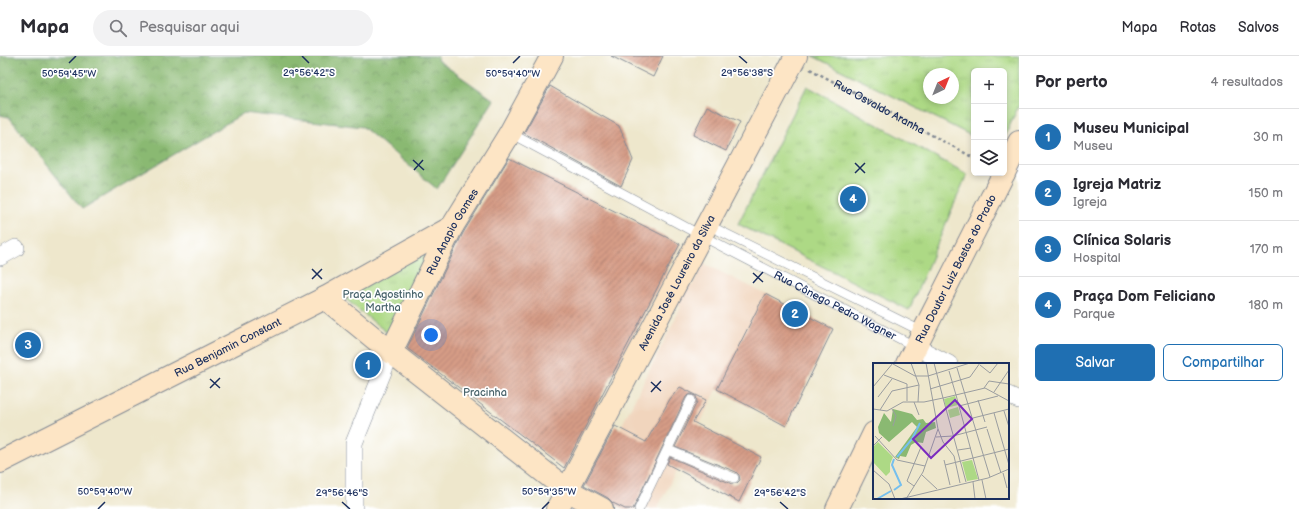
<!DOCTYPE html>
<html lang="pt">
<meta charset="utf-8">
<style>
body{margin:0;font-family:"Balsamiq Sans",sans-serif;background:#f2f2f3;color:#2b2b33}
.controls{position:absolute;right:12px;top:12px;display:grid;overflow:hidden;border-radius:6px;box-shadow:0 2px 6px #0003}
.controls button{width:36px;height:36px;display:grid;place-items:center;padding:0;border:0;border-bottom:1px solid #e1e1e2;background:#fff;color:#2b2b33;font:20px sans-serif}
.compass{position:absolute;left:923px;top:12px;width:36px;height:36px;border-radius:50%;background:#fff;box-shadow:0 2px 6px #0003;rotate:43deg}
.you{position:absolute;left:431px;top:279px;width:14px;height:14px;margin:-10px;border:3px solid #fff;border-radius:50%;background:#1a73e8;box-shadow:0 0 0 6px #1a73e833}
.badge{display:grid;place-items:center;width:26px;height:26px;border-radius:50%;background:#1f6fb2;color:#fff;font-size:13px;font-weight:700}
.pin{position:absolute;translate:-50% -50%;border:2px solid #fff;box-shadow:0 1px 4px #0006}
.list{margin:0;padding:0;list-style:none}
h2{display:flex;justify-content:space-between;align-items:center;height:52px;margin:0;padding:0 16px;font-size:17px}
h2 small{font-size:13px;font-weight:400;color:#7c7c81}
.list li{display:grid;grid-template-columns:26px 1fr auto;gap:12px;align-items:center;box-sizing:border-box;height:56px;padding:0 16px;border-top:1px solid #e1e1e2}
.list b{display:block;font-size:15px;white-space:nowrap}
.list p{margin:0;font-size:13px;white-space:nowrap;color:#7c7c81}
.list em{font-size:13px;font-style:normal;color:#7c7c81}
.actions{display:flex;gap:8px;padding:12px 16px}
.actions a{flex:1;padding:9px 0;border:1px solid #1f6fb2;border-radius:6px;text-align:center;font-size:14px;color:#1f6fb2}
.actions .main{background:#1f6fb2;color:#fff}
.icon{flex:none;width:22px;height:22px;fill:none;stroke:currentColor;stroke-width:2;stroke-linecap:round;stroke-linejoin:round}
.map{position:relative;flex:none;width:1019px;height:453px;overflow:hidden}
header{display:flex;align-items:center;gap:24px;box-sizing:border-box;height:56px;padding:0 20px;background:#fff;border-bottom:1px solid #e1e1e2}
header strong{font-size:19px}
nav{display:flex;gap:22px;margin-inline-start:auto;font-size:14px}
.search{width:280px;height:36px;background:#f2f2f3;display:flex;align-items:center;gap:10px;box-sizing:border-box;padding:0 14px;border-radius:22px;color:#7c7c81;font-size:15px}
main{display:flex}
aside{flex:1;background:#fff}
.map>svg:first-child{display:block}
.built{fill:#f1d5bd}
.forest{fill:url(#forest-crowns);stroke:#527468}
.park{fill:url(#park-tufts);stroke:#648472;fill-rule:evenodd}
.building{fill:url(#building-hatch)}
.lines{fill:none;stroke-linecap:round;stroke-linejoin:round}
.lane-casing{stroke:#848b95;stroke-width:10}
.street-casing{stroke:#848b95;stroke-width:18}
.secondary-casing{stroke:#848b95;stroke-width:24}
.path{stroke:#848b95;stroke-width:2.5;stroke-dasharray:3 3;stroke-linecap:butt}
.lane{stroke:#fff;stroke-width:9}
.street{stroke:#fff;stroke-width:17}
.secondary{stroke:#fde5c5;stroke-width:22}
.ticks{fill:none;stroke:#1b2f5e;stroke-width:1.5}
.labels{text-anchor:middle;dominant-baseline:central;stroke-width:3.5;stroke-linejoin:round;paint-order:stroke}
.street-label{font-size:11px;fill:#1b2f5e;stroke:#fff}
.park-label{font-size:11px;fill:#47626a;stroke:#fff}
.inset-river{fill:none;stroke:#75bfee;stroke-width:2}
.inset-road{fill:none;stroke:#9a9da0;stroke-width:1}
.view{fill:#7b2cbf;fill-opacity:0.15;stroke:#7b2cbf;stroke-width:2}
.inset-edge{fill:none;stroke:#1b2f5e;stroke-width:2}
.ticks-label{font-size:10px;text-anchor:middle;fill:#1b2f5e;stroke:#fff;stroke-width:3.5;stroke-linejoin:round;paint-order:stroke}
</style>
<header>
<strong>Mapa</strong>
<div class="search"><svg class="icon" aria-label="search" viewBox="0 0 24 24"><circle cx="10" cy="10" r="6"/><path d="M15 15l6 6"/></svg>Pesquisar aqui</div>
<nav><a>Mapa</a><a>Rotas</a><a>Salvos</a></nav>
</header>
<main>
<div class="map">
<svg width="1019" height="453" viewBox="0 0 1019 453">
<defs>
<pattern id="forest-crowns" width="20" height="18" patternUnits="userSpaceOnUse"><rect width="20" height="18" fill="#8ab972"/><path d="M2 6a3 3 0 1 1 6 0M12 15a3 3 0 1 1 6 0" fill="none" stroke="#709761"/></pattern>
<pattern id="park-tufts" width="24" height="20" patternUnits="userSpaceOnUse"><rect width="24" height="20" fill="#add985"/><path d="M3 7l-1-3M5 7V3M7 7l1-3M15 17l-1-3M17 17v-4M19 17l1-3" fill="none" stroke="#94bb75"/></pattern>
<pattern id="building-hatch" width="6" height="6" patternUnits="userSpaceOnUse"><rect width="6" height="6" fill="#d69c86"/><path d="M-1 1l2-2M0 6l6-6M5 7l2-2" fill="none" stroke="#ad8071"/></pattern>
</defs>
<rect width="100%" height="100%" fill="#fff"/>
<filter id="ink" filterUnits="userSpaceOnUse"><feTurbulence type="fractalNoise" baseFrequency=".025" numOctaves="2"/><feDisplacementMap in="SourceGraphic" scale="8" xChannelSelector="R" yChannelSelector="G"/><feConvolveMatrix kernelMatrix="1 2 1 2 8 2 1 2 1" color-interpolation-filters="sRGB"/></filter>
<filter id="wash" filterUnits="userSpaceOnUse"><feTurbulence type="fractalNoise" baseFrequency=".012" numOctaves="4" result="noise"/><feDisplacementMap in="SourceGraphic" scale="16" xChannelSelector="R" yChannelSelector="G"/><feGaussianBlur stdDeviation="0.9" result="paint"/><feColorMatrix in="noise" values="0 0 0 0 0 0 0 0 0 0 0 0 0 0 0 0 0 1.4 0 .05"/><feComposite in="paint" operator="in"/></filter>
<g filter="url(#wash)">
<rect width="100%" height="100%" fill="#eee7cc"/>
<path class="built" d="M703 207 765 238 657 453H624L589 435 681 251 655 236 666 215 692 230Z"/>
<path class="forest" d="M0 0H438L437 4 494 44 437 133 363 71 244 57 82 153 9 61 0 59Z"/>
<path class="park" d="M813 0H1019V49L1004 82V15H974V81ZM929 18H953V42H929Z
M807 30 967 118 909 254 738 168Z
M436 188 391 280 342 240Z"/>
<g id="blocks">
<path class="building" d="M611 0H663L653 21Z
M550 30 619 70 633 104 621 130 524 77Z
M707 50 740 66 726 95 693 79Z
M509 102 680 188 564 412 407 292 463 177Z
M765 238 833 273 786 370 717 333Z
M680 331 706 344 693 366 761 401 739 446 667 408 670 401 732 428 737 427 740 424 739 419 736 416 675 391 697 346 696 340 691 338 686 341 633 453H625L613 447 608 442 584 429 615 370 646 386 670 343Z"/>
</g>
</g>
<g filter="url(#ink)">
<use href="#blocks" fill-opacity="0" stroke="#848b95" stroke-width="1"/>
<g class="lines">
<g class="lane-casing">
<g id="lane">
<path id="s2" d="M510 77 702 180 916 291"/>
<path d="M708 169 923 276"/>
<path d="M668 394 734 422"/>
<path d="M639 453 691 344"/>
</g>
</g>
<g class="street-casing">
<path id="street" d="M0 201 16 192
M916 291 949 308
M1008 339 1019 344
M354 453V387L391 296"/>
</g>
<g class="secondary-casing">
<g id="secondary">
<path d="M1004 117 1019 86"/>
<path d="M325 242 391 296 567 434 602 453"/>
<path id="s3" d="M391 296 452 171 510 77 552 0"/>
<path id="s4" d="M907 308 1004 117"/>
<path id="s5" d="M0 406 325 242 452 171"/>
<path id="s6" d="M557 453 796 0"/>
<path d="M837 453 874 377"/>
</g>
</g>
<path class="path" id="s1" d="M810 13 974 102"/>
<use href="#lane" class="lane"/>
<use href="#street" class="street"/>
<use href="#secondary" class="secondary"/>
</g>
</g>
<path class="ticks" d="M302 0 309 7M739 0 747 7M69 7 76 0M513 7 520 0M413 104 424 114M855 107 865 117M414 114 423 104M855 117 865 107M312 213 322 223M753 217 763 226M312 223 322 213M753 227 763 216M210 323 220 332M651 326 661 335M210 332 220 322M651 336 661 325M342 446 350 453M780 446 788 453M98 453 105 446M542 453 549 446"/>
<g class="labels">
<g class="street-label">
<text stroke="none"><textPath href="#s1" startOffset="79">Rua Osvaldo Aranha</textPath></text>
<text stroke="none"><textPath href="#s3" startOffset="135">Rua Anapio Gomes</textPath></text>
<text stroke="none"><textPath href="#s4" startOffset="107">Rua Doutor Luiz Bastos do Prado</textPath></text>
<text stroke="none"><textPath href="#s6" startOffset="256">Avenida José Loureiro da Silva</textPath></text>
<text stroke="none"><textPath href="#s2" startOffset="368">Rua Cônego Pedro Wagner</textPath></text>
<text stroke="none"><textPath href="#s5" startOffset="255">Rua Benjamin Constant</textPath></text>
</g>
<g class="park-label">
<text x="383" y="238">Praça Agostinho<tspan x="383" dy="13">Martha</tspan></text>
<text x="485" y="336">Pracinha</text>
</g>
</g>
<g transform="translate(873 307)">
<rect width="136" height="136" fill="#eee7cc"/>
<path d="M5 79 20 94 17 101V109L13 113 0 99V84ZM99 97 105 116 94 118 89 99Z" fill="#add985"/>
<path d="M20 46 39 51 44 57 50 56 53 60 62 59 63 65 53 69 50 80 43 79 38 82 33 94 27 93 26 96 22 94 44 64 39 59 16 79 6 70 5 64 11 50 18 59Z" fill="#8ab972"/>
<path d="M82 33 85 42 73 45 71 36ZM85 44 87 52 77 55 75 47Z" fill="#add985"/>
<path class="inset-river" d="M24 94 39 76 47 60M21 127 28 122 19 102 21 96M4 136 18 128"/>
<path class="inset-road" d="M38 0 46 22 45 39M61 0 70 35 112 25 136 38M20 1 42 13H55M107 2 117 10M84 5 117 114M76 8 83 32M117 10 125 0M11 12 34 21V38M55 13 97 0M0 24 20 0M111 25 116 18 136 21M57 26 97 14 107 0M121 29 136 7M83 32 106 117M5 34 19 16M105 37 112 59M41 39 46 52M86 43 125 33M0 46 14 48 30 39H51L70 35 93 119M19 46 23 53 20 63M7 47 19 28 46 22M131 48 136 64M121 50 136 102M100 55 136 46M65 66 70 79 81 93 87 120M114 66 128 110M2 73 24 97 52 103M63 74 80 73 114 64M0 83 9 74M85 87 98 85M71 97 77 122M72 102 136 86M0 107 16 121 22 136M130 110 134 125M49 112 64 126M109 117 113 136M100 119 102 136M41 123 34 118 48 84M27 136 115 115 136 106M33 136 50 109 65 66 53 0"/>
<path class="view" d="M82 37 99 56 58 95 40 76Z"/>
<rect width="136" height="136" class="inset-edge"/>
</g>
<g class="ticks-label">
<text x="309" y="20">29°56'42"S</text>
<text x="747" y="20">29°56'38"S</text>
<text x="69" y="21">50°59'45"W</text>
<text x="513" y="21">50°59'40"W</text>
<text x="105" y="439">50°59'40"W</text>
<text x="549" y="439">50°59'35"W</text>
<text x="342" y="440">29°56'46"S</text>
<text x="780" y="440">29°56'42"S</text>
</g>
</svg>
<div class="controls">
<button>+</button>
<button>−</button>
<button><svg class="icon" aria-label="layers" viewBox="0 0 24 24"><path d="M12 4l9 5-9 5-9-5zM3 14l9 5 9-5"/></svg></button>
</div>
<svg class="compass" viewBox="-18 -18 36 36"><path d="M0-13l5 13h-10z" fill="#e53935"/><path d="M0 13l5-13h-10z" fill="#7c7c81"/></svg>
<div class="you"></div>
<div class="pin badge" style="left:368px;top:309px">1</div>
<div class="pin badge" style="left:795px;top:258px">2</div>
<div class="pin badge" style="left:28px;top:289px">3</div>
<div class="pin badge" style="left:853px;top:143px">4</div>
</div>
<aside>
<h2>Por perto<small>4 resultados</small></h2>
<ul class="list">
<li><span class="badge">1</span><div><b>Museu Municipal</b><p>Museu</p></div><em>30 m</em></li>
<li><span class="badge">2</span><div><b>Igreja Matriz</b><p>Igreja</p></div><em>150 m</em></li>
<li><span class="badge">3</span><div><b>Clínica Solaris</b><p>Hospital</p></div><em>170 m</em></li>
<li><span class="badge">4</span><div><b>Praça Dom Feliciano</b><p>Parque</p></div><em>180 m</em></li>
</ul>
<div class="actions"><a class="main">Salvar</a><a>Compartilhar</a></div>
</aside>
</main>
